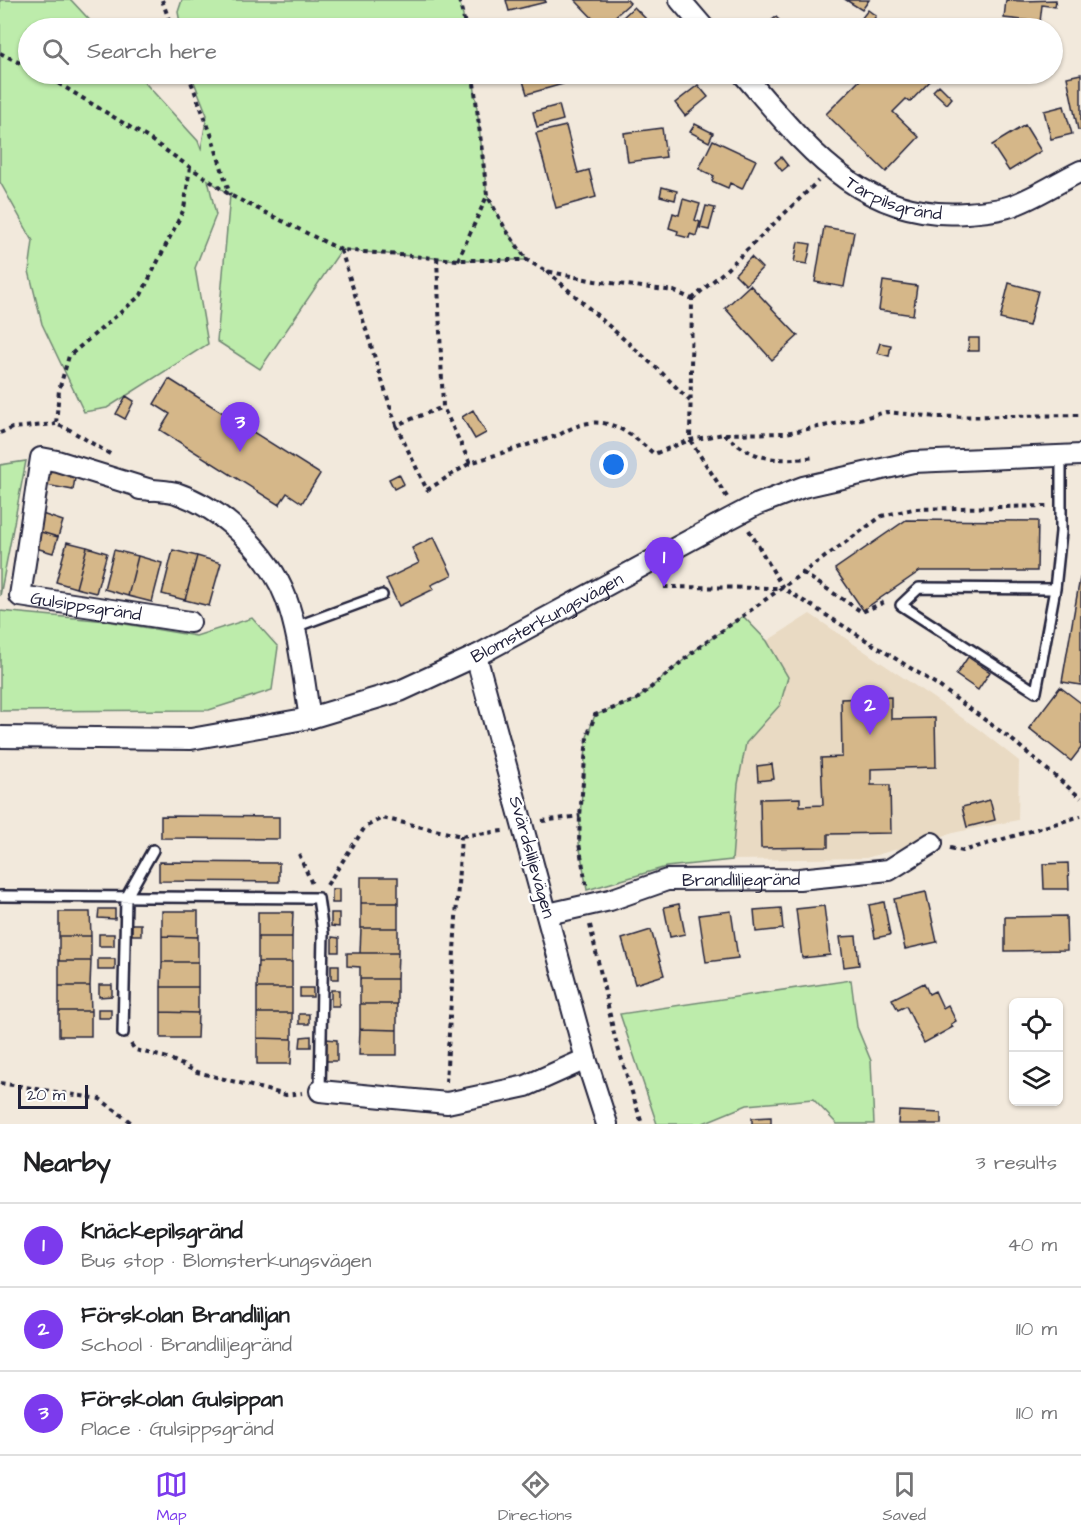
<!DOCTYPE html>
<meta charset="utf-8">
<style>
body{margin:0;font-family:"Architects Daughter",sans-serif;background:#f2f2f2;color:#202124}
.controls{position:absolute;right:18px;bottom:18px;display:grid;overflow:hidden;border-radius:9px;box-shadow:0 2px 4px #0004}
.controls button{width:54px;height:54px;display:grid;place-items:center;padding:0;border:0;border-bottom:2px solid #e0e0e0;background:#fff;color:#202124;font:30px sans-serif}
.scale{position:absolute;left:18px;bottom:15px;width:70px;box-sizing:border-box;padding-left:6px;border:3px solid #22223b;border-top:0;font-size:16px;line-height:21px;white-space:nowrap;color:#22223b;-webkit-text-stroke:4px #fff;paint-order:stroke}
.you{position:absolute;left:614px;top:465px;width:21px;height:21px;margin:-15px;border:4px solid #fff;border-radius:50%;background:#1a73e8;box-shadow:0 0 0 9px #1a73e833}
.badge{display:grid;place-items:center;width:39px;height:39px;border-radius:50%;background:#7c3aed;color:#fff;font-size:20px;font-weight:700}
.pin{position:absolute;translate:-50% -50px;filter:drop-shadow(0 2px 3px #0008)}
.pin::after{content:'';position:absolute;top:32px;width:21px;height:18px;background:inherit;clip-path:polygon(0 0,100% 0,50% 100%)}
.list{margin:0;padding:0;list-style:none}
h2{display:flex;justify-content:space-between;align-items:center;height:78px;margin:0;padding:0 24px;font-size:26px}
h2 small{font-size:20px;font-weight:400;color:#757577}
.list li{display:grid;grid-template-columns:39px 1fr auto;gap:18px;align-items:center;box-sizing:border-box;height:84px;padding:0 24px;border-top:2px solid #e0e0e0}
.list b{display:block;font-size:22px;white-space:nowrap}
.list p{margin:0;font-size:20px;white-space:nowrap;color:#757577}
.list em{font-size:20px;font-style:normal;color:#757577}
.icon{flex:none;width:33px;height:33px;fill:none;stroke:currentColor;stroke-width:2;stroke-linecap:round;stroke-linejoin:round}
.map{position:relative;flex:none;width:1081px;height:1124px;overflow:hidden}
.search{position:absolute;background:#fff;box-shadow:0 2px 4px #0004;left:18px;right:18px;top:18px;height:66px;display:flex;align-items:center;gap:15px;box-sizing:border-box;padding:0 21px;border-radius:33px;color:#757577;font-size:22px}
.sheet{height:330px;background:#fff}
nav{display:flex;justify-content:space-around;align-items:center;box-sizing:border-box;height:84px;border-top:2px solid #e0e0e0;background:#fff;font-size:16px;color:#757577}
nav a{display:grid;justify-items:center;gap:3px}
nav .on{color:#7c3aed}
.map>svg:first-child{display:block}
.built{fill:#e9dac3}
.green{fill:#bdecab;stroke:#708773;stroke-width:1.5}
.building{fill:#d5b789;stroke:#22223b;stroke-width:1.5}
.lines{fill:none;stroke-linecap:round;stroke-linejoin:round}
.lane-casing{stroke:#22223b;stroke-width:14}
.street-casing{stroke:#22223b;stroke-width:24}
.path{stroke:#22223b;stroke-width:4;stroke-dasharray:4.5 4.5;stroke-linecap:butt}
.lane{stroke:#fff;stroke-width:9}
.street{stroke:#fff;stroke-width:20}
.street-bridge-casing{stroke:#22223b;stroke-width:24;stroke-linecap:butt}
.street-bridge{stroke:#fff;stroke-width:20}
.labels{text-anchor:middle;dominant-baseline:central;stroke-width:4.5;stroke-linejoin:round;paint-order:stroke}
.street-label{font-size:18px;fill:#22223b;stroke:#fff}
</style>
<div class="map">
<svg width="1081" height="1124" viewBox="0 0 1081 1124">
<rect width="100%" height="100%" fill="#f2e9dc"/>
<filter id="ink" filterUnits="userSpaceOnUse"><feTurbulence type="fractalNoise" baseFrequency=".0167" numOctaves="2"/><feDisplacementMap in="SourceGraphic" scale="12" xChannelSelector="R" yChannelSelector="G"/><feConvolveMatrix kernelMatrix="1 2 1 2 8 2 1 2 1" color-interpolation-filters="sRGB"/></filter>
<g filter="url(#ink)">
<path class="built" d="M810 614 977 728 1019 761 1018 820 957 832 866 858 732 860 738 783 746 743 779 705 788 677 767 641Z"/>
<path class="green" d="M0 0H71L97 28H28V74H137L198 141 201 149 207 115 191 74H473L487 195 506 230 527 260H458L341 250 260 369 217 341 230 195 208 180 216 215 195 268 208 344 107 408 84 412 42 324 29 271 33 241 0 182Z
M182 0H459L466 28H181L178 12Z
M26 461 0 596V465Z
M0 611 107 621 196 636 252 618 278 647 272 690 209 710 0 711Z
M743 616 767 641 788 677 780 705 746 743 738 784 732 860 666 867 587 890 579 843 580 816 587 737 595 715 636 700 698 648Z
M851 980 857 1027 871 1061 874 1124H837L813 1099 747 1105 701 1124H657L620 1014Z"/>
<path class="building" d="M506 0H545L546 2 509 11Z
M575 0H627L630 3 602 28Z
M846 0H869L862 10Z
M1006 0 1024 1 1056 0 1055 7 1042 5 1040 22 1004 18Z
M634 7 647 20 637 28H611Z
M868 10 876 16 867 28H854Z
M776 17 787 28H762Z
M521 74H560L563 84 527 94Z
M866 74H928L933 78 910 102 906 99 893 112 919 137 886 172 826 114Z
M1081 74V130H1078L1067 77Z
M698 85 708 97 685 116 675 103Z
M939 85 952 98 947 104 933 91Z
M559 105 563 120 537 127 533 112Z
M1064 106 1072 134 1051 139 1044 111Z
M695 124 713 133 709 142 690 132Z
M1025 125 1041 151 1009 171 992 145Z
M566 126 578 173 589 170 596 197 556 208 536 133Z
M662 128 666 157 628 162 624 133Z
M713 140 756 160 742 189 730 183 728 188 712 181 714 176 699 169Z
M781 157 788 166 782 171 775 162Z
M662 187 677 191 675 200 660 196Z
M683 199 700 204 695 220 700 222 696 236 690 234 689 238 677 235 678 231 669 228 673 213 679 215Z
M706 206 715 208 709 230 700 228Z
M824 227 854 232 844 287 815 282Z
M798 242 811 244 807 264 794 262Z
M751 257 762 268 746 285 735 274Z
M883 281 917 286 913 315 879 310Z
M1009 283 1038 291 1029 326 1000 319Z
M750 285 798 336 772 360 725 308Z
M969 338H979V351H968Z
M880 343 891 345 889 356 877 353Z
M169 379 320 474 302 503 287 493 279 505 160 430 170 414 154 404Z
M126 396 134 401 125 419 116 414Z
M473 410 486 433 475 439 462 417Z
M49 468 76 472 73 490 46 485Z
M399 474 404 484 394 489 389 479Z
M39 513 63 521 58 537 34 530Z
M906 520 1038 521 1037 571H920L863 610 835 569Z
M34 530 58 537 53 553 29 546Z
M434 537 452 575 431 585 434 589 399 606 386 579 419 563 412 548Z
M67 542 87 547 76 588 56 582Z
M87 547 107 553 96 593 76 588Z
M114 550 138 556 128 596 104 589Z
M173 550 197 556 185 600 162 594Z
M138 556 162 563 152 602 128 596Z
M197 556 221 563 209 606 185 600Z
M1080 578H1081V685L1062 682Z
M968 657 990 672 978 690 956 675Z
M1060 687 1081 703V748L1071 761 1029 728Z
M891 697V719L935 718 936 767 871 769V785H890L891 833 828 834V847L761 848 760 799 800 798V806L823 805 821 758 842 757 841 699Z
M772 764 774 779 758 781 757 766Z
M990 800 995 820 967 827 962 807Z
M161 816 279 817V839L161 838Z
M159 862 279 863V882L159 881Z
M1068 863 1069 889H1044L1043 864Z
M361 877H398V903H361Z
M332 889H339V903H332Z
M926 892 937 942 905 949 894 899Z
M884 902 890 935 875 938 869 905Z
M361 903H398V928H361Z
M679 904 685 934 670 937 664 907Z
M824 906 830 955 802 958 796 909Z
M781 908 783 929 756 932 754 910Z
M99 909H115V919L98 918Z
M162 911H198V937L162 936Z
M731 911 738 958 706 962 699 915Z
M59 912H90L91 936H59Z
M258 912H293L292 937H258Z
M331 913H339V927L331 926Z
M1066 916 1067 950 1005 951V917Z
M132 924H141V935H132Z
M361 928H398V953H360Z
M651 930 664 975 635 984 622 939Z
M99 934H114V946H99Z
M59 936H91V961H59Z
M162 936 198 937V962H162Z
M856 936 859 965 844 967 840 937Z
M258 937H292V962H258Z
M332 937 339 938V952H332Z
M347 953H398L397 979H360V967L347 966Z
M98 959H115V970H98Z
M59 961H91L90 986H59Z
M162 962H198V987H161Z
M258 962H292V988H257Z
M331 965H339V979H331Z
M360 979H397V1004H360Z
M924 983 929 994 935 991 943 1008 948 1005 956 1021 951 1024 953 1027 924 1043 906 1006 898 1010 892 999Z
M99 985H112V996L99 997Z
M59 986H90L91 1011H59Z
M161 987H198V1013L161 1012Z
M257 988H292V1013H257Z
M300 988H313V997H300Z
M331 990H339V1006H331Z
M360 1004H397V1030L360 1029Z
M98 1009H111V1018H98Z
M59 1011H91V1036H59Z
M161 1012 198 1013 197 1038H161Z
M257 1013H292V1039L257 1038Z
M299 1014H309V1024H299Z
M360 1029 397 1030V1055H359Z
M311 1036V1047H300L301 1037Z
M257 1038 292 1039 291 1064H257Z
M326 1039 337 1040V1061H326Z
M899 1111 941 1113V1124H898Z
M771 1117V1124H752V1118Z"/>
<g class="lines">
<g class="lane-casing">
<path id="lane" d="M1055 589 919 588 901 605 1036 692 1055 589 1061 532V456
M295 627 382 595
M0 896 318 898 323 933 320 1091
M123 1033 126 898 153 850"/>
</g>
<g class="street-casing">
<g id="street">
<path d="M680 0 704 28"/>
<path id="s1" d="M743 74C805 145 860 221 966 213 981 212 997 211 1011 206 1035 198 1058 182 1081 171"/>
<path d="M140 489C152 490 165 490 176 493 222 508 269 553 286 598 300 636 303 678 310 718"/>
<path id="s2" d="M151 490 57 461 41 458 20 596 190 622"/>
<path d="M756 505 803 487 913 462 1081 455"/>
<path d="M476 656 516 802"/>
<path id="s3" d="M0 737 191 739 310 718 400 691 476 656 716 526"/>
<path d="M528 846 586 1059 607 1124"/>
<path id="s4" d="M548 914 610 900 667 880 799 879 889 870 932 843"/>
<path d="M320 1091 447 1103 526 1086 586 1059"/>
</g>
</g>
<path class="path" d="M162 0 172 28
M459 0 466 28
M0 53 28 67
M43 74 148 138 230 195 341 250 458 260H527L546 271 595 281 674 291 692 299 690 440 727 497
M188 74 211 134 230 195
M473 74 487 195 506 230 527 260
M341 250 396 425 443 407
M437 258 443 407 470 463 559 435C599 410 623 426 654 454L690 440 724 434 786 433 856 420 886 412 937 417 1081 415
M458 260 487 196
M547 271 661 372 690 401
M692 299 725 271 818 181
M396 425 427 490 470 463
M0 433 12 428 56 424
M724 434C754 461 776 462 815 457
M110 454 70 430 56 424 59 390 69 356 141 295 184 209 190 167
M749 530 783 588 936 684 1011 739 1081 798
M803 573 862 612 887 601
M664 587 782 588
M542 821 580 816
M950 848 963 851 1081 816
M299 854 312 884
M327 885 365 827 382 818 461 836 503 831
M586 885 579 843 580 816 587 737 595 715 636 700 698 648 882 516 913 509 1047 506
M590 925 615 1038 642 1124
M131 1044 135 1050 168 1058 197 1072 286 1095 302 1093
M446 1082 461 836
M0 1083 100 1099 133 1124"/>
<use href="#lane" class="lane"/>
<use href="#street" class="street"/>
<g class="street-bridge-casing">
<path id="street-bridge" d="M716 526 756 505
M516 802 528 846"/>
</g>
<use href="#street-bridge" class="street-bridge"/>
</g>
</g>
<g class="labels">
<g class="street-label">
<text stroke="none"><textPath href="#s1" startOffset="200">Tårpilsgränd</textPath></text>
<text stroke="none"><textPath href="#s2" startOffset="321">Gulsippsgränd</textPath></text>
<text stroke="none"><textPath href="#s3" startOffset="570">Blomsterkungsvägen</textPath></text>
<text transform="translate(532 857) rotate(74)">Svärdsliljevägen</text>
<text stroke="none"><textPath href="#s4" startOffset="198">Brandliljegränd</textPath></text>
</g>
</g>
</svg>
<div class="controls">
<button><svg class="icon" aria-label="locate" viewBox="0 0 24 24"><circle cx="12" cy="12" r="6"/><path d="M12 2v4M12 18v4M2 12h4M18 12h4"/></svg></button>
<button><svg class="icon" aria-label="layers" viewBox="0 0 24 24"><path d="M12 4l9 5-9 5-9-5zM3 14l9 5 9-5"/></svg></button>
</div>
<div class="scale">20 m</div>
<div class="you"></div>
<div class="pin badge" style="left:664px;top:587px">1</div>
<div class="pin badge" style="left:870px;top:735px">2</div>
<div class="pin badge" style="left:240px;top:452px">3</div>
<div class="search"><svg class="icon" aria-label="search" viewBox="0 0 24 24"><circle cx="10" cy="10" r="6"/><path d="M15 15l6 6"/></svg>Search here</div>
</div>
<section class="sheet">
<h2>Nearby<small>3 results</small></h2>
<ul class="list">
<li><span class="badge">1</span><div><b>Knäckepilsgränd</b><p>Bus stop · Blomsterkungsvägen</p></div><em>40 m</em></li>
<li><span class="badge">2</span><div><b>Förskolan Brandliljan</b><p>School · Brandliljegränd</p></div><em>110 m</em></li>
<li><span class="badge">3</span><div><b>Förskolan Gulsippan</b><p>Place · Gulsippsgränd</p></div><em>110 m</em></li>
</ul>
</section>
<nav>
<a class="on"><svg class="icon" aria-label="map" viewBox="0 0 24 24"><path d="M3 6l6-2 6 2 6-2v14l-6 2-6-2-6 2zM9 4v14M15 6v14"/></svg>Map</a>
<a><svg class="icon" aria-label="directions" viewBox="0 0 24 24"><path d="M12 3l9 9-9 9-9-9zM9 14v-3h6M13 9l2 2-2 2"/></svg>Directions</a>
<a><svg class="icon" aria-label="saved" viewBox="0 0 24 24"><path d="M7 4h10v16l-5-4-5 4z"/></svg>Saved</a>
</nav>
